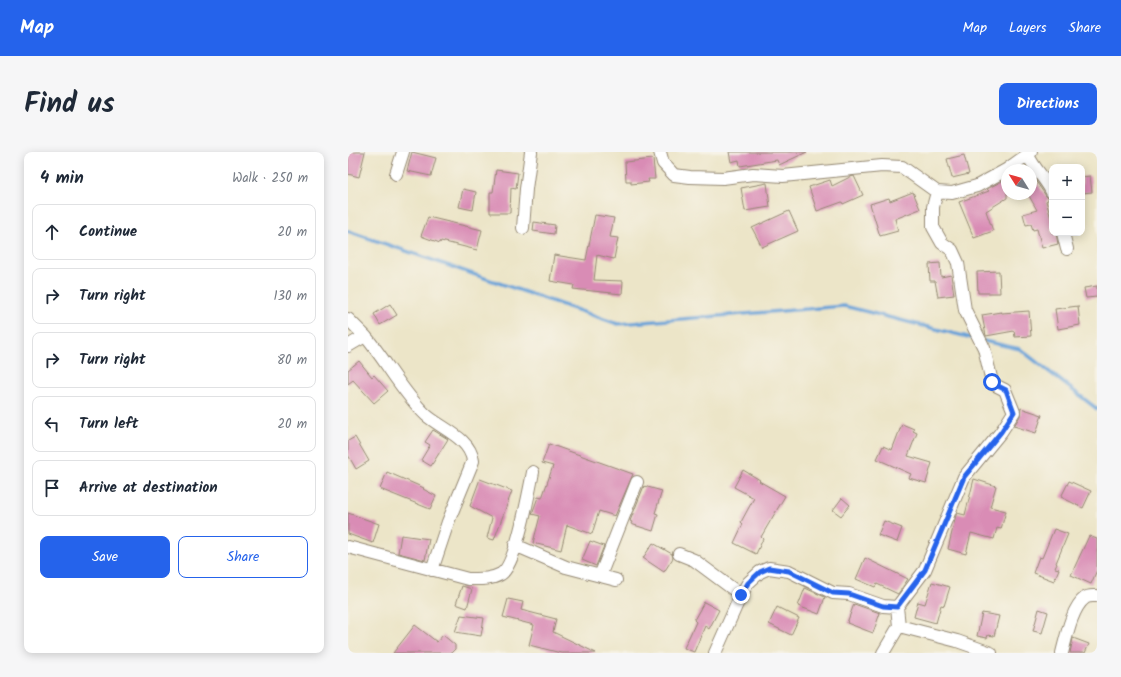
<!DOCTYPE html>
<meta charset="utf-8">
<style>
body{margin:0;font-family:Kalam,sans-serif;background:#f6f6f7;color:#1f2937}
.controls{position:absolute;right:12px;top:12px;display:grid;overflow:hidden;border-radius:8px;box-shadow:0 2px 10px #0003}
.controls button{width:36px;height:36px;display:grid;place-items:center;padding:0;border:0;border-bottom:1px solid #e0e1e3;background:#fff;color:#1f2937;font:20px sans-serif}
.compass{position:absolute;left:653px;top:12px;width:36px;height:36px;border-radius:50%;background:#fff;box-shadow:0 2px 10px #0003;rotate:307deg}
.stop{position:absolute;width:12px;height:12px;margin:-9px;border:3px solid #2563eb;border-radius:50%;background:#fff}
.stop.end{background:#2563eb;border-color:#fff;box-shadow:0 1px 4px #0008}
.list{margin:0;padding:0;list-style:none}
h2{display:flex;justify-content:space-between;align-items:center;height:52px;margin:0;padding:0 16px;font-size:17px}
h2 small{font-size:13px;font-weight:400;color:#747a83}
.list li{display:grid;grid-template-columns:26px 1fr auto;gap:12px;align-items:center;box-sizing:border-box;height:56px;margin:0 8px 8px;padding:0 8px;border:1px solid #e0e1e3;border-radius:8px}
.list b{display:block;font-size:15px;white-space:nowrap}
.list em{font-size:13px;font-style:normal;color:#747a83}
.actions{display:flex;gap:8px;padding:12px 16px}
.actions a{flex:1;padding:9px 0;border:1px solid #2563eb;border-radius:8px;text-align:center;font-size:14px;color:#2563eb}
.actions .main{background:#2563eb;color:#fff}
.icon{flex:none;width:22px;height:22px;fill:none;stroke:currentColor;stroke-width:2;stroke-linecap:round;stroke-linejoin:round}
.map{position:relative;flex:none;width:749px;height:501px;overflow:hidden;border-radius:8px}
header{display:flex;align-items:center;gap:24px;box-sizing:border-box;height:56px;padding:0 20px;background:#2563eb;color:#fff}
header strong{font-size:19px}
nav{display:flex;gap:22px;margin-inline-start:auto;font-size:14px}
.intro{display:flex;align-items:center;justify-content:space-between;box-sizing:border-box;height:96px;padding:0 24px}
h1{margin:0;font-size:28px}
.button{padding:10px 18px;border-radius:8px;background:#2563eb;color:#fff;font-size:14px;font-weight:700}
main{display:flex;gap:24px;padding:0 24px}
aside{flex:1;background:#fff;border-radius:8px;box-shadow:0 2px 10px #0003}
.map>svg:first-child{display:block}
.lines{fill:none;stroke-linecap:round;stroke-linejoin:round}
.stream{stroke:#69a2d8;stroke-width:3.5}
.building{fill:#d98cb5}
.street-casing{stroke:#948873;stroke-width:14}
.street{stroke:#fff;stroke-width:12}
.route{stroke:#2563eb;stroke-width:5}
</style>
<header>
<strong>Map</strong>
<nav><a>Map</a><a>Layers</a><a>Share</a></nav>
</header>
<div class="intro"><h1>Find us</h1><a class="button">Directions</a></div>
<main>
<aside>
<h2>4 min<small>Walk · 250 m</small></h2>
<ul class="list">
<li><svg class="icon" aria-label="ahead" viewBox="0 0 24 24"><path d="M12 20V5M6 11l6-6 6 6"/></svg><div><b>Continue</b></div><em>20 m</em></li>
<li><svg class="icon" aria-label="right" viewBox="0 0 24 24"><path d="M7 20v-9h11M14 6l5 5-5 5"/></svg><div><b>Turn right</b></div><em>130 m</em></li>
<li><svg class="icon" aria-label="right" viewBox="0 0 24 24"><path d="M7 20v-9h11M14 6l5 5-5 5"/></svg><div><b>Turn right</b></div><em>80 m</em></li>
<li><svg class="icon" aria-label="left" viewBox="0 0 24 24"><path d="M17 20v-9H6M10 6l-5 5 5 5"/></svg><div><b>Turn left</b></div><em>20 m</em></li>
<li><svg class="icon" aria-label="arrive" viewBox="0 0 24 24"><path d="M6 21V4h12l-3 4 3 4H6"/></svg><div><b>Arrive at destination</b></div></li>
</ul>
<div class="actions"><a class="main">Save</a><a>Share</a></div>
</aside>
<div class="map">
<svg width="749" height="501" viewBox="0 0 749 501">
<rect width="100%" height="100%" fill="#f7f3e8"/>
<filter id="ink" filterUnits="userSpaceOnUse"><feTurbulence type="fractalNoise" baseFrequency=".025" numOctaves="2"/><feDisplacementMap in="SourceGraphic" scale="8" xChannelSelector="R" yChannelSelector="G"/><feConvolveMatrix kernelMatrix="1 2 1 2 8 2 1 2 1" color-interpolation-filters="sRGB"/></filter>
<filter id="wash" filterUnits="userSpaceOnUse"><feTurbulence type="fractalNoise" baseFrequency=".012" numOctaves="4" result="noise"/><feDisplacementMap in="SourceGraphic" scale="16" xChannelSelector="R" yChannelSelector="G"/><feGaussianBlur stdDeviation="0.9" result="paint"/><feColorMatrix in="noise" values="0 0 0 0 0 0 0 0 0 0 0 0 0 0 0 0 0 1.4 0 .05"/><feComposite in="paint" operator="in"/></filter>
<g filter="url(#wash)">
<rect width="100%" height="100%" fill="#ece5c8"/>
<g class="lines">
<path class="stream" d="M0 79 270 172 496 154 628 187
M636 189 672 197 749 257"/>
</g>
<g id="blocks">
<path class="building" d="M0 0H17L11 25 0 22Z
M64 0 88 6 83 24 59 19Z
M381 0H459L431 13 429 8 392 14 391 8 383 10Z
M616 3 621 22 604 26 599 7Z
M305 7 307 27H300L301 30 283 32V29H278L277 10Z
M148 18 170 21 168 37 163 36 162 61H142V40H145Z
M683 22 698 44 701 47 698 49 704 70V81H708L710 92 694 96 689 77 685 78 683 72 678 73 675 62 689 58 680 42H683Z
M506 24 515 43 495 52 494 50 469 59 461 35 482 28 484 34 502 25Z
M742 24 744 40 734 41V25Z
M658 27 659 29V46L638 59 645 79 626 86 611 50 641 39 639 37Z
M419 31 422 55 397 59 393 36Z
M115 37 128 40 125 58 111 55Z
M565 40 572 57 547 67 550 79 532 84 522 52 541 46 542 49Z
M441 59 450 79 414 95 404 76Z
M247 63 266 66 262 85 270 86 266 107 249 103 246 128 275 129 274 142 225 137 226 133 202 129 206 103 238 108Z
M80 65 134 78 129 98 93 89 92 91 73 84Z
M186 70 207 73 206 82 185 79Z
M592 111 593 125 603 123 606 143 590 145 587 129H582L581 112Z
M651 119 652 141H630L629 120Z
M749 134V145L738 146 736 136Z
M42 152 49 163 32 173 26 162Z
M730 154 732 173 710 177 707 157Z
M681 159 683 184 667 185 666 179 638 184 634 163 653 160 654 161Z
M11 209 24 225 26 223 40 239 26 251 5 228 0 232V218Z
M673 256 694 263 688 281 666 274 672 264Z
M554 272 566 277 565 279 569 281 560 304 584 311 578 331 561 326 563 322 529 307 535 294 544 298Z
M85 278 100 287 83 314 73 308 82 293 77 290Z
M7 285 21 309 8 317 0 303V289Z
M201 292 285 322 267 364 251 359 244 382 219 373 213 398 185 391 192 364 184 362 190 345 194 346 205 314 194 311Z
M395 318 412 328 411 329 437 344 413 385 415 387 408 402 386 391 395 372 393 370 406 346 386 335Z
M39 320 76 336 75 337 88 344 82 357 32 337Z
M132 327 164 339 146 388 139 386 144 366 122 354Z
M626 327 648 334 642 355 658 359 653 377 649 376 646 387 623 381 618 402 600 397 608 363 609 361 617 363Z
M721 329 743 339 735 356 713 345Z
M296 334 314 339 307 361 310 362 305 379 283 372 284 370 282 369Z
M494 346 502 353 493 364 485 358Z
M0 361 31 372 25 391 0 382Z
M536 369 554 376 549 390 530 383Z
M706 377 720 382 708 411 709 412 707 416 711 417 706 429 685 421 691 405 694 406Z
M53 383 81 387 77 408 50 401Z
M741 384 749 387V418L743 432 723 423Z
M242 389 256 394 248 414 234 408Z
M305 391 324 402 325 406 316 420 295 406Z
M517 406 560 427 550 442 529 432 527 435 508 427Z
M584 430 602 435 596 454 593 453 588 471 566 465 570 450 577 452Z
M114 434 124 437 119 456 108 452Z
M457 436 477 445 471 462 450 454Z
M160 447 175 450 173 458 208 467 205 480 248 501H213L181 493 186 473 155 465Z
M356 450 371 458 361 477 357 474 346 500 336 496 348 470 346 468Z
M506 452 532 461 525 481 499 471Z
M429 455 451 466 443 483 421 472Z
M691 457 700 460 694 481 685 479Z
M634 461 651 464 646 484 640 483 639 486 629 484Z
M113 463 136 466 133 484 107 480Z
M67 473 89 490 95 483 107 493V497L103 501H45Z
M725 486 741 492 737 501H722Z"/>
</g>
</g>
<g filter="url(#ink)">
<use href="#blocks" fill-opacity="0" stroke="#948873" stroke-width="1"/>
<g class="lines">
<g class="street-casing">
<path id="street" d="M312 0 315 11 326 23 342 25 375 26 405 22 435 24 534 14 554 15 589 40 604 41 629 34 658 18 683 0
M680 3C686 17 698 27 704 40
M48 22 55 0
M175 76 178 37 183 0
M715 81 719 97
M0 167C6 173 12 179 18 185 39 210 54 240 78 263 94 277 122 286 125 309L100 370 84 418
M0 194 17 184
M167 393 218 415 268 428
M0 395 120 427C131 427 142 428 153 422 168 413 181 340 185 320
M331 402 346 408 393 443
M252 424 289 330
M551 474 609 489 643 501
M367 501 393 443 400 431 412 420 421 416 441 419 485 441 501 442 535 454 549 455
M535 501 551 474 549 455 577 418 616 325 653 280 666 260 657 238 647 233 644 230 636 196 617 158 610 111 604 98 594 91 585 75V55L589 40
M714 501C718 486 724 455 737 446 741 443 745 444 749 444"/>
</g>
<use href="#street" class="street"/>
</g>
</g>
<g class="lines" filter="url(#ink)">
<path class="route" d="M393 443 400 431 412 420 421 416 441 419 485 441 501 442 535 454 549 455 577 418 616 325 653 280 666 260 658 238 648 233 644 230"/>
</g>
</svg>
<div class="controls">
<button>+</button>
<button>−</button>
</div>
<svg class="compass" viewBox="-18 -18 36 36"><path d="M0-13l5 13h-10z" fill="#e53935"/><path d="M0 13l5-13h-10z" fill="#747a83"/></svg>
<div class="stop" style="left:644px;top:230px"></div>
<div class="stop end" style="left:393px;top:443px"></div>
</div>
</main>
